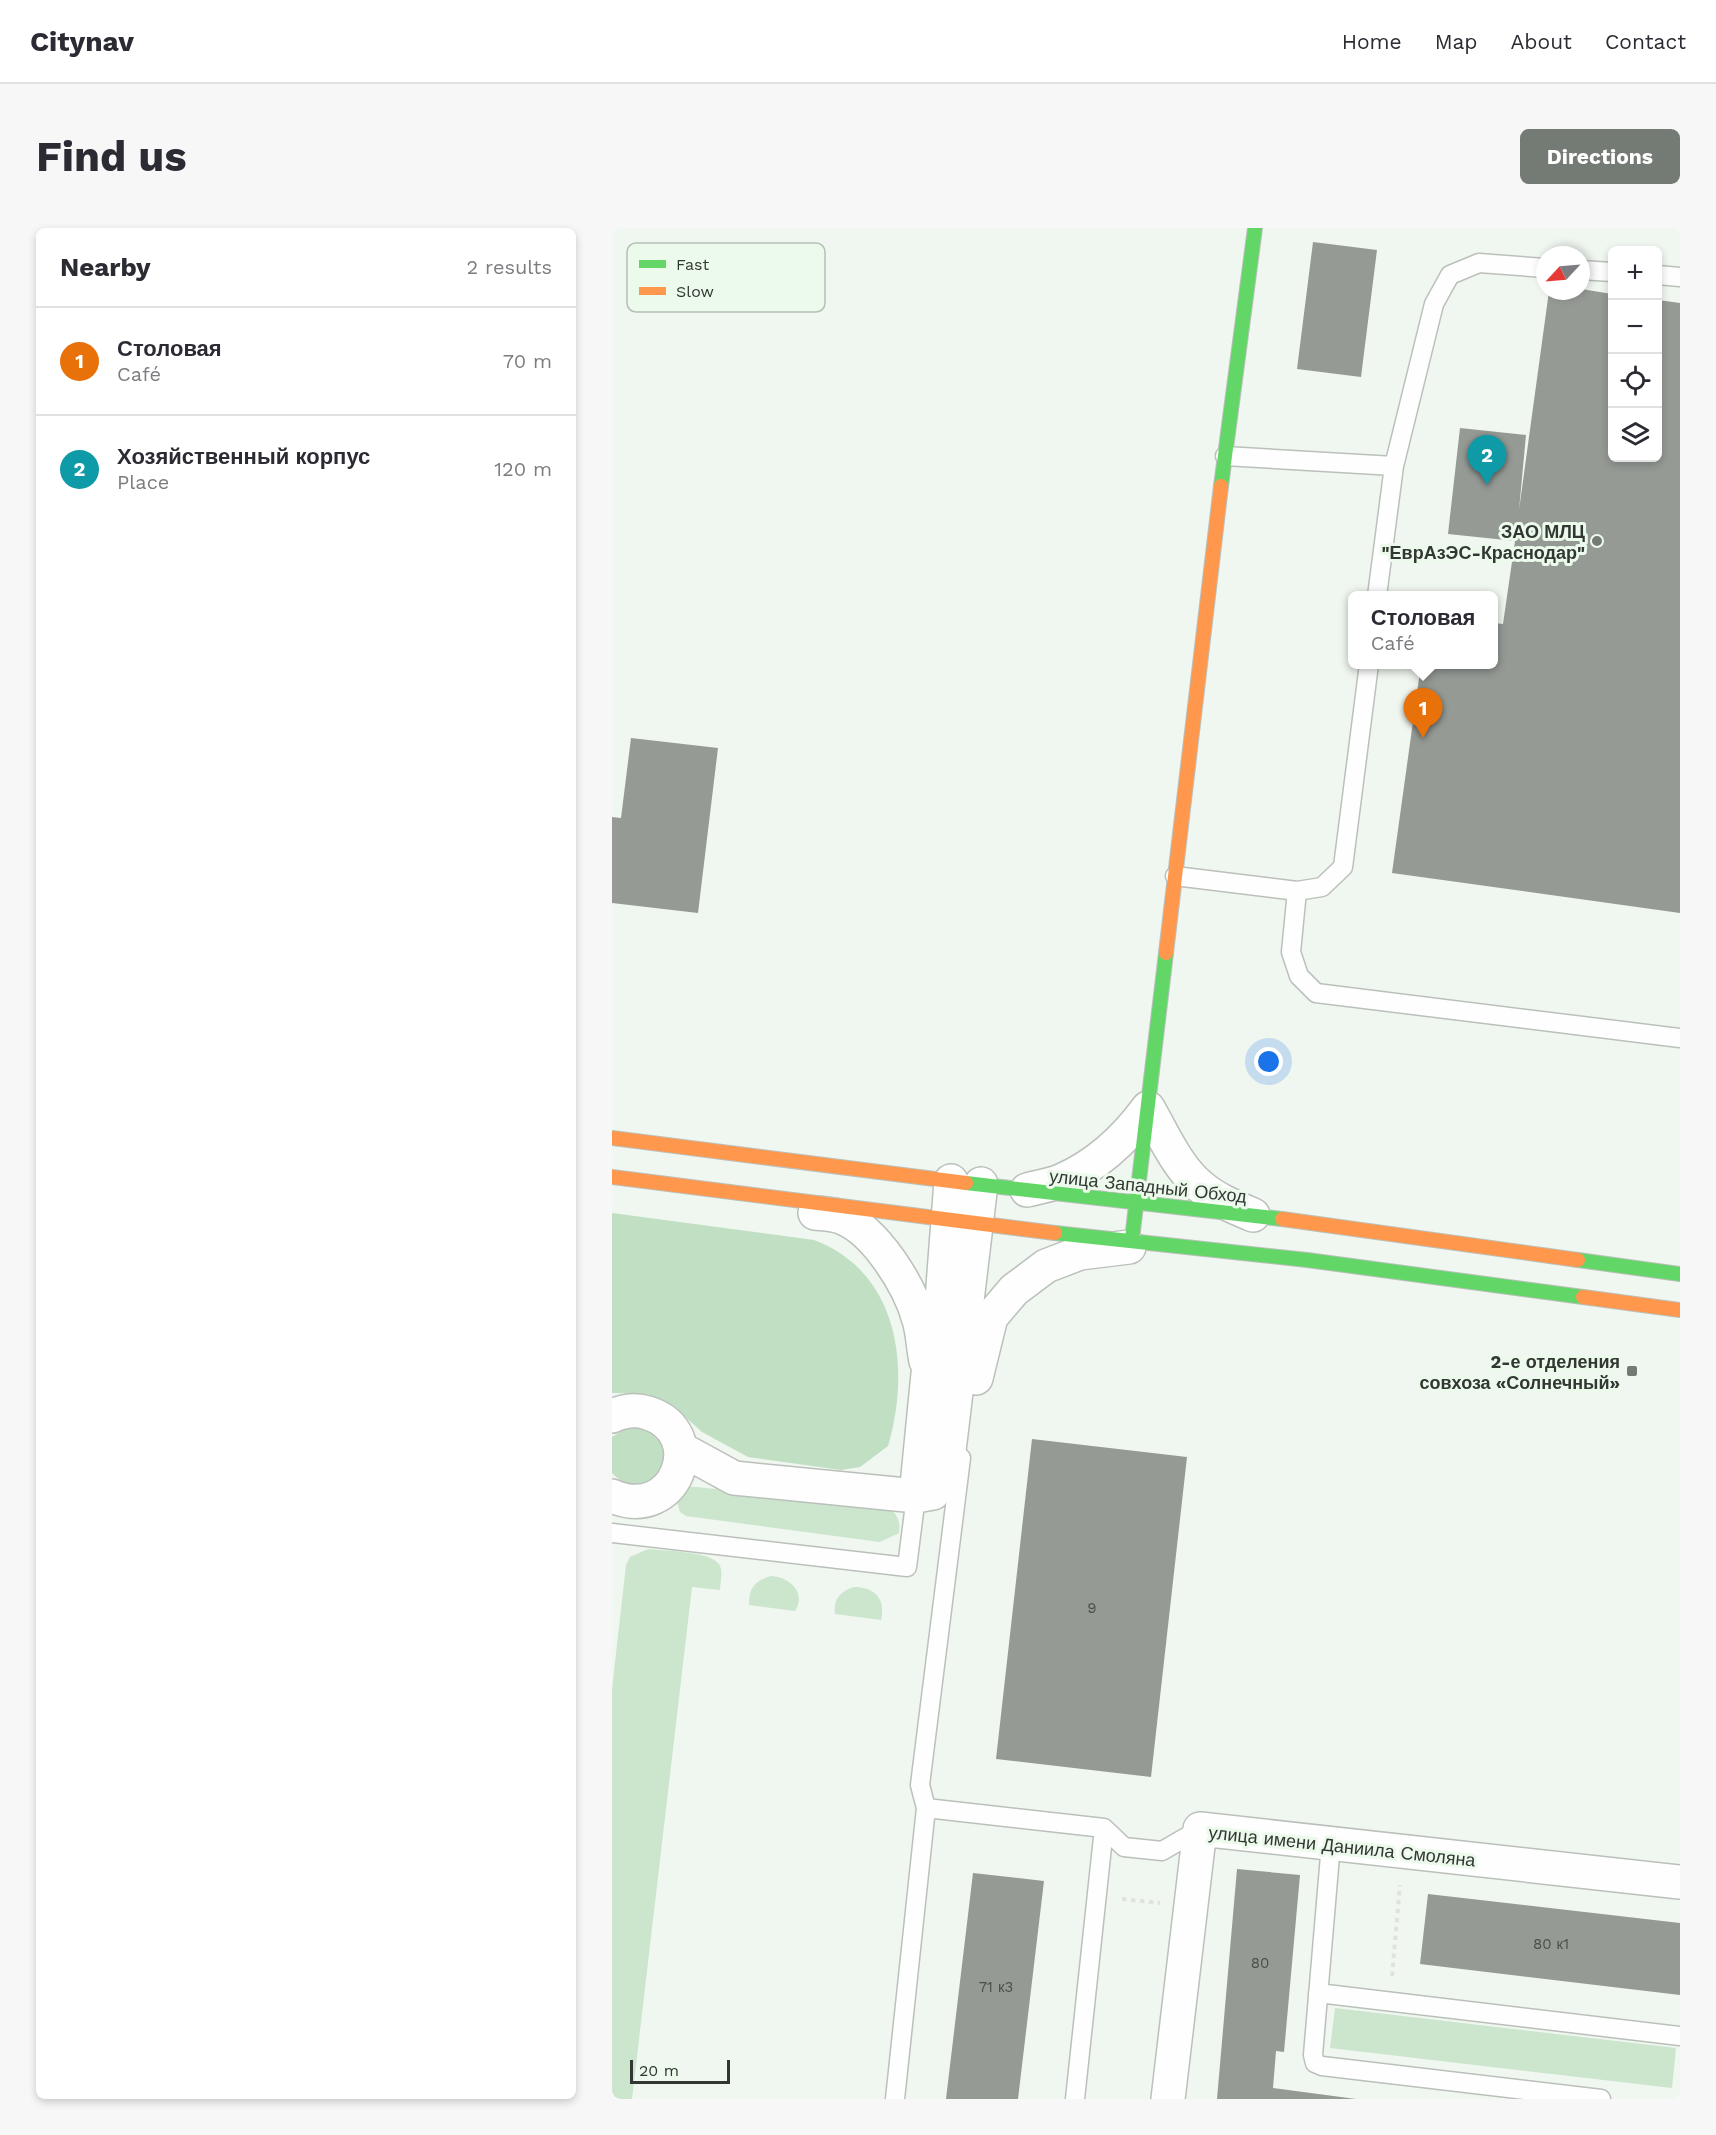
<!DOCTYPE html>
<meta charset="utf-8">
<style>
body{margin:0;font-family:"Work Sans",sans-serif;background:#f7f7f7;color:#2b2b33}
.controls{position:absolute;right:18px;top:18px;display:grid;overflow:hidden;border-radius:9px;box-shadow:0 3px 9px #0003}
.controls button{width:54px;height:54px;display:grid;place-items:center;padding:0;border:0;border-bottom:2px solid #e1e1e2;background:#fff;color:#2b2b33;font:30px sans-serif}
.compass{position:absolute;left:924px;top:18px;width:54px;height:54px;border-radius:50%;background:#fff;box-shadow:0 3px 9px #0003;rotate:244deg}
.scale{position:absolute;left:18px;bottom:15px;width:100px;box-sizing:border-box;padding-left:6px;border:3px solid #323732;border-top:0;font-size:16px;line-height:21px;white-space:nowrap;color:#323732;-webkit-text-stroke:4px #ecfaec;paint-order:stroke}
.you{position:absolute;left:657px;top:834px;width:21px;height:21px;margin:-15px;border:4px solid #fff;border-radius:50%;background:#1a73e8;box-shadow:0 0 0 9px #1a73e833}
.badge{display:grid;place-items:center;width:39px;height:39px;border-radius:50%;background:#747a74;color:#fff;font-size:20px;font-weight:700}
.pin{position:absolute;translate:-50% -50px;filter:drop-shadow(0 2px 3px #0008)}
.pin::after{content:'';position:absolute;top:32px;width:21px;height:18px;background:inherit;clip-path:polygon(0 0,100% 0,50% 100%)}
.popup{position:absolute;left:736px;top:363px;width:150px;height:78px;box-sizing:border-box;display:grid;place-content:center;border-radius:9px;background:#fff;filter:drop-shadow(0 2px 4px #0005);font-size:20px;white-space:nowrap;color:#7c7c81}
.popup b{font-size:22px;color:#2b2b33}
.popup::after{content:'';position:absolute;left:50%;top:100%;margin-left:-12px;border:12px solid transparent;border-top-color:#fff}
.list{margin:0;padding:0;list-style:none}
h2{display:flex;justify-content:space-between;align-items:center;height:78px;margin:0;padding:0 24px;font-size:26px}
h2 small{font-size:20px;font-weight:400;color:#7c7c81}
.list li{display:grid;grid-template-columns:39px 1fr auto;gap:18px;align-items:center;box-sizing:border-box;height:108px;padding:0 24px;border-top:2px solid #e1e1e2}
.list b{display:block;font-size:22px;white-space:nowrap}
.list p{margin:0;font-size:20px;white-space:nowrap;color:#7c7c81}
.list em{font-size:20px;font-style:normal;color:#7c7c81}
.icon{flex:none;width:33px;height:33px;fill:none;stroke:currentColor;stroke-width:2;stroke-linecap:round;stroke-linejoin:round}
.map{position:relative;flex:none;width:1068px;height:1871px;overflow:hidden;border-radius:9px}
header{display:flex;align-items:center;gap:36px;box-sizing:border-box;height:84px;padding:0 30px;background:#fff;border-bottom:2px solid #e1e1e2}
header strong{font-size:28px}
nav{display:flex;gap:33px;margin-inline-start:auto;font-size:21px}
.intro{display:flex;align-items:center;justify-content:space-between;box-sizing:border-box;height:144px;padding:0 36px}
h1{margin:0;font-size:42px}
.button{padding:15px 27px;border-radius:9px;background:#747a74;color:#fff;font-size:21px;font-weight:700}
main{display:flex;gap:36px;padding:0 36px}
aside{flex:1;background:#fff;border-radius:9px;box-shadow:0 3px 9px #0003}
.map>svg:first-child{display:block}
.green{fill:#cbe6cd}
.forest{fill:#c1dfc3}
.building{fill:#959a95}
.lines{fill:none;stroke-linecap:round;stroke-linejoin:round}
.lane-casing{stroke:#bbc0bb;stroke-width:21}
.street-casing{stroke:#bbc0bb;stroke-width:36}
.fast-casing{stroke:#bbc0bb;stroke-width:16}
.slow-casing{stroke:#bbc0bb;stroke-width:16}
.path{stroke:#e0e2e0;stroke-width:4;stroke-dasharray:4.5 4.5;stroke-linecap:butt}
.lane{stroke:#fdfefd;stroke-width:18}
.street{stroke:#fdfefd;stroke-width:33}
.fast{stroke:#63d668;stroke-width:14}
.slow{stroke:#ff974d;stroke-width:14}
.poi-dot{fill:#747a74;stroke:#ecfaec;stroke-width:2}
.labels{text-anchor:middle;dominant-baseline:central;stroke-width:6;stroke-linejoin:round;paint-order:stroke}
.number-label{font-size:15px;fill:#4b504b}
.poi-label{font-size:18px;font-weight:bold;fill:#323732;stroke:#ecfaec;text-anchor:end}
.street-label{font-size:18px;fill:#323732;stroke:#ecfaec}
.key{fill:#ecfaec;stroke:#b4c0b4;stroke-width:1.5}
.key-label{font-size:16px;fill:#323732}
</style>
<header>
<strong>Citynav</strong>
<nav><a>Home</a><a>Map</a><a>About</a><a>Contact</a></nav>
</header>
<div class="intro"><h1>Find us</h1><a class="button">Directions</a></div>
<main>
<aside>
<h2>Nearby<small>2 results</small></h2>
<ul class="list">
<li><span class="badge" style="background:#e8710a">1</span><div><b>Столовая</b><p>Café</p></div><em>70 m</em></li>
<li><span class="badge" style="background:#0f9aa8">2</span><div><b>Хозяйственный корпус</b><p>Place</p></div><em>120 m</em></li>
</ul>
</aside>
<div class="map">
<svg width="1068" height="1871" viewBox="0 0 1068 1871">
<rect width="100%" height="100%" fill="#f0f6f0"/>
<path class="green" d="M74 1258 271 1278C284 1283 289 1291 287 1305L268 1314 74 1288 68 1284 64 1270Z
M36 1321C52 1323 102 1323 108 1338 111 1345 108 1355 108 1362L80 1359 20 1871H0V1461L14 1337 18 1329Z
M159 1348C177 1349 195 1364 183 1383L137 1377C137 1360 142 1353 159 1348Z
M242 1359C263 1359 274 1371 269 1392L223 1386C221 1372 228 1363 242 1359Z
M723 1780 1064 1820 1060 1860 718 1820Z"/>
<path class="forest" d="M0 985 202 1012C287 1044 299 1140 276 1218L248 1239 229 1242 136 1229 90 1204 61 1178 35 1166 0 1165Z
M18 1198C83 1196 43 1291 0 1245V1209Z"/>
<path class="building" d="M701 14 765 22 749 149 685 141Z
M969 61 1000 66V230H1046V72L1068 75V685L780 645 809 436H882V395L891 396 903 313 836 306 848 200 914 207 907 282 937 63Z
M19 510 106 520 86 685 0 675V589L9 590Z
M420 1211 575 1229 539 1549 384 1531Z
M625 1641 688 1647 672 1824 664 1823 661 1860 744 1871H605Z
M361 1645 432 1653 406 1871H334Z
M816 1666 1068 1695V1767L808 1736Z"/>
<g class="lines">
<g class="lane-casing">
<path id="lane" d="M969 42 1000 44
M1046 47 1068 49
M613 228 782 238
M765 368 782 238 822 76 838 47 867 35 933 40
M563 648 685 663 710 659 731 639 757 436
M685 663 679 724 687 748 704 765 1068 810
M0 1305 295 1339 304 1268
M314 1580 492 1600 512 1619 550 1623 588 1601
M719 1616 701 1827 703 1835 710 1838 989 1871
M706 1765 1068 1808
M283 1871 314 1580 308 1557 349 1230
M463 1871 492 1600"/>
</g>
<g class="street-casing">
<path id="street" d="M415 962C426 959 440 957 451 952 485 937 514 910 536 880 551 906 565 939 588 958 603 971 622 979 641 987
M203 985C212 986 223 986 231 990 264 1003 298 1058 307 1092 311 1105 311 1119 314 1133
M364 1150 379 1089 402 1062 434 1038 468 1025 517 1019
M0 1188C11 1183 24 1181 36 1185 98 1205 64 1296 0 1268
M69 1221 122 1250 304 1268 321 1265 335 1239 369 956
M304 1268 316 1146 328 1098 339 953
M556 1871 588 1601 1068 1654"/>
</g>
<g class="fast-casing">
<path id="fast" d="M609 258 643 0
M354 955 670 991
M443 1005 695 1032 971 1069
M520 1011 554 725
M966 1032 1068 1046"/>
</g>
<g class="slow-casing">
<path id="slow" d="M554 725 609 258
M0 910 354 955
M0 949 443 1005
M670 991 966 1032
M971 1069 1068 1082"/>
</g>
<path class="path" d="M510 1671 548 1675
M780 1748 788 1657"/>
<use href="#lane" class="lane"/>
<use href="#street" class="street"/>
<use href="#fast" class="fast"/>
<use href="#slow" class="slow"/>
</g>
<g class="poi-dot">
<circle cx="985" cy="313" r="6"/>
<rect x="1014" y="1137" width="12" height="12" rx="3"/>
</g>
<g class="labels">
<g class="number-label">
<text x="480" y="1380">9</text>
<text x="939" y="1716">80 к1</text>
<text x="648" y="1735">80</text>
<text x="384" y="1759">71 к3</text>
</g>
<g class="poi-label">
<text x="973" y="303">ЗАО МЛЦ<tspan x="973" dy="21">"ЕврАзЭС-Краснодар"</tspan></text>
<text x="1008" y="1133">2-е отделения<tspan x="1008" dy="21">совхоза «Солнечный»</tspan></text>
</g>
<g class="street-label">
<text transform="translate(536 958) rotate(6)">улица Западный Обход</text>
<text transform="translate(730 1618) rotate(6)">улица имени Даниила Смоляна</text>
</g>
</g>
<rect x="15" y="15" width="198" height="69" rx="9" class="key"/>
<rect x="27" y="32" width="27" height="8" fill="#63d668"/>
<rect x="27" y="59" width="27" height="8" fill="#ff974d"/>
<g class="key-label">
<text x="64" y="42">Fast</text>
<text x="64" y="69">Slow</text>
</g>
</svg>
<div class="controls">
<button>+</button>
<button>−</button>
<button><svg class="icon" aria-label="locate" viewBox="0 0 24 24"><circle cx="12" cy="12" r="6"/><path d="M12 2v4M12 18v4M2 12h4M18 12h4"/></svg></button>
<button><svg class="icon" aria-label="layers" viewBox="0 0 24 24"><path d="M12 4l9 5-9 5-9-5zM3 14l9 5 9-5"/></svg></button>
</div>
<svg class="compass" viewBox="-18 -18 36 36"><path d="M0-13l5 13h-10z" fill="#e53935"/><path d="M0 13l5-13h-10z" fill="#7c7c81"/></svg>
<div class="scale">20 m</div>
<div class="you"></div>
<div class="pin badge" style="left:811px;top:510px;background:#e8710a">1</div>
<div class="popup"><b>Столовая</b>Café</div>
<div class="pin badge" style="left:875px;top:257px;background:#0f9aa8">2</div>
</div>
</main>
